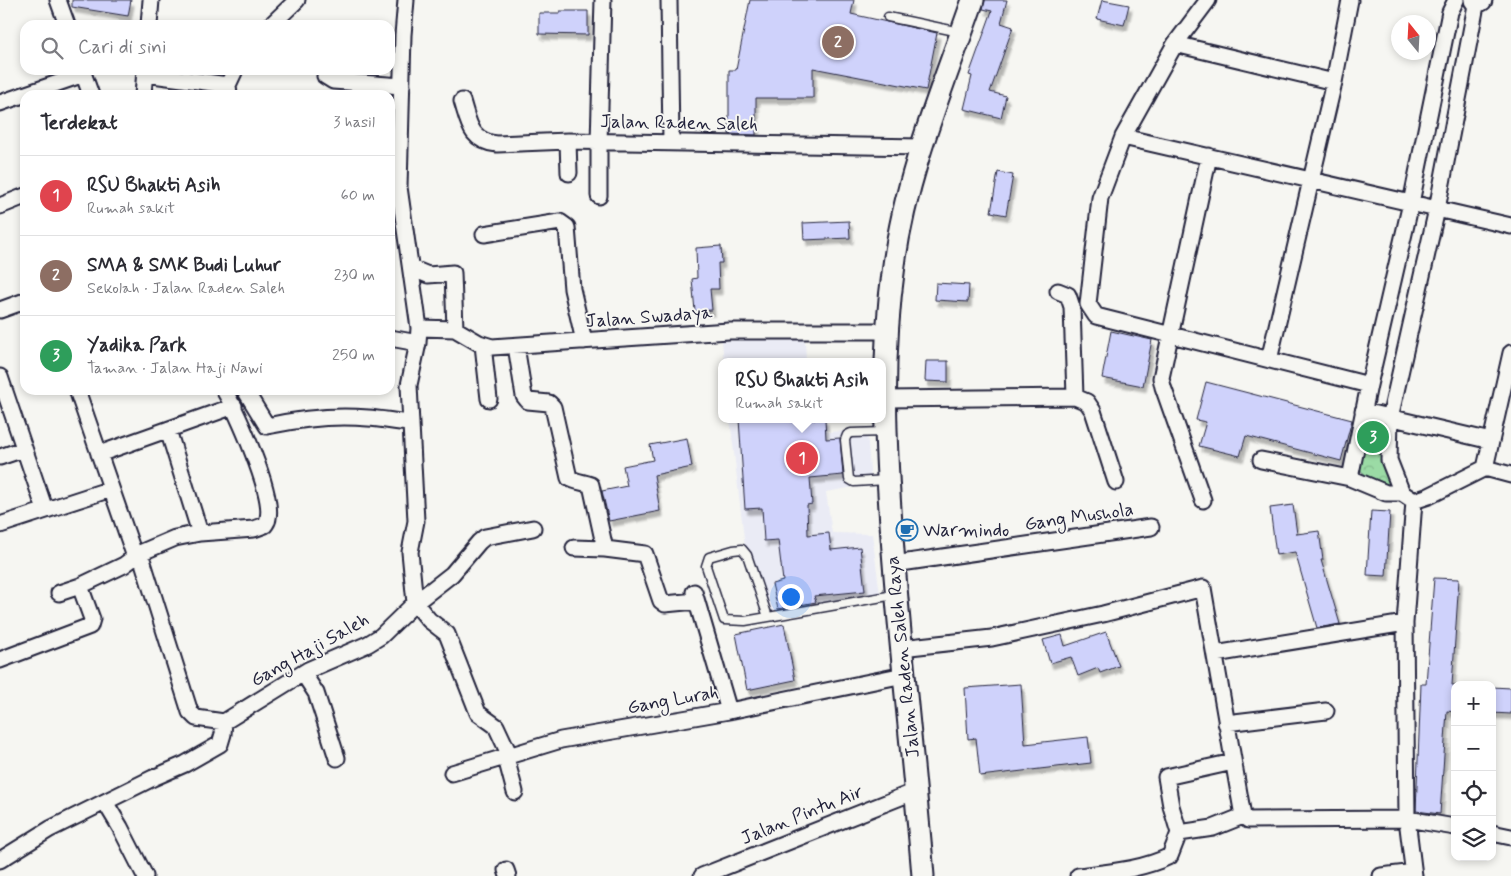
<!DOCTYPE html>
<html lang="id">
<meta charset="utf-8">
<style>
body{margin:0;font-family:Mynerve,sans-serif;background:#f2f2f3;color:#2b2b33}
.controls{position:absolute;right:15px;bottom:15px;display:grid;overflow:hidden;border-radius:10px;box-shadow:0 2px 8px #0003}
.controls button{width:45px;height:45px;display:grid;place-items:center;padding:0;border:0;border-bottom:1px solid #e1e1e2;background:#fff;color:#2b2b33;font:25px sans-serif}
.compass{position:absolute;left:1391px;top:15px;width:45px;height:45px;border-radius:50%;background:#fff;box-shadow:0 2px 8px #0003;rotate:342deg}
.you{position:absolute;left:790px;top:596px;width:18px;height:18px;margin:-12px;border:4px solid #fff;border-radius:50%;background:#1a73e8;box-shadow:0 0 0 8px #1a73e833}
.badge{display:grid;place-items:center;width:32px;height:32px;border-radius:50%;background:#0f766e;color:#fff;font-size:16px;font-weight:700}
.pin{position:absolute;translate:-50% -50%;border:2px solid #fff;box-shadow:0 1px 5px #0006}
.popup{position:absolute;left:718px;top:358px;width:168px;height:65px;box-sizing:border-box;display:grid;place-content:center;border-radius:10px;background:#fff;filter:drop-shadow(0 1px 4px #0005);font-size:16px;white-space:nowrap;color:#7c7c81}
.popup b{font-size:19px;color:#2b2b33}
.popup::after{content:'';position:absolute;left:50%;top:100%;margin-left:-10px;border:10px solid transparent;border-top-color:#fff}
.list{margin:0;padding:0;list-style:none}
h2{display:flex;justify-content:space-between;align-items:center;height:65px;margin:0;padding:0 20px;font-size:21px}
h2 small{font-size:16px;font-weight:400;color:#7c7c81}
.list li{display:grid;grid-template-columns:32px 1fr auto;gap:15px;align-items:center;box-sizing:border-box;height:80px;padding:0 20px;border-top:1px solid #e1e1e2}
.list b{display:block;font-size:19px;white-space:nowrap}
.list p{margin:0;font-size:16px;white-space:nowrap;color:#7c7c81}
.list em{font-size:16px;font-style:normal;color:#7c7c81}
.icon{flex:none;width:28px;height:28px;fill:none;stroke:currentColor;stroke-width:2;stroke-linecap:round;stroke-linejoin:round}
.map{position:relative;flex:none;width:1511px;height:876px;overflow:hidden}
.search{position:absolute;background:#fff;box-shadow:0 2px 8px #0003;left:20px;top:20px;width:375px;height:55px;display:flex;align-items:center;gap:12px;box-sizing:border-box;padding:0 18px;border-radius:15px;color:#7c7c81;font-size:19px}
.panel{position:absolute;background:#fff;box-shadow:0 2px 8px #0003;left:20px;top:90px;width:375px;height:305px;border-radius:15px}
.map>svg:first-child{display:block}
.built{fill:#eaebf5}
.park{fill:url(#park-crowns);stroke:#5e7e70}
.building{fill:#cfd2fb;stroke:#22223b;filter:url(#shadow)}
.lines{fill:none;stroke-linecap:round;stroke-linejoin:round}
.lane-casing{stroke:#22223b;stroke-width:11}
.street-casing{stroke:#22223b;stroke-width:19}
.secondary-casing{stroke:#22223b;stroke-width:25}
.lane{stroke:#f6f6f2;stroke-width:8}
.street{stroke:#f6f6f2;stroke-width:15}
.secondary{stroke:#f6f6f2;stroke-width:21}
.labels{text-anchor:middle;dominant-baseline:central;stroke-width:4;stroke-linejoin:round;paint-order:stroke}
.street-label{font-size:19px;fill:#22223b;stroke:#f6f6f2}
.poi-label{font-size:19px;fill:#22223b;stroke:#f6f6f2;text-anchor:start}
</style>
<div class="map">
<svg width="1511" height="876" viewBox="0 0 1511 876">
<defs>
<pattern id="park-crowns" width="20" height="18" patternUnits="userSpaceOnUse" patternTransform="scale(1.25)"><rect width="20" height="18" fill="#9bdba5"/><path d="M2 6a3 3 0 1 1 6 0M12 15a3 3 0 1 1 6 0" fill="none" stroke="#85bc8f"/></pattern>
<filter id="shadow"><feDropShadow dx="3" dy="5.5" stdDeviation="1" flood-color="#0004"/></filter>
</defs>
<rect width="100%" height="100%" fill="#f6f6f2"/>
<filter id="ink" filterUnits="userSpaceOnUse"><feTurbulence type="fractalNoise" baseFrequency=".02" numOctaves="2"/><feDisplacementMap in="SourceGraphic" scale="10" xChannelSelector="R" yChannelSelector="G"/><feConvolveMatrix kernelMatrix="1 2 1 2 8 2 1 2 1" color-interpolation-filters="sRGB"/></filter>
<g filter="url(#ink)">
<path class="built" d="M805 338 806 362H724L722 341Z
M730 419H827L828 432 867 430 871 484 826 492 832 533 872 534 880 594 773 613 745 547Z"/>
<path class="park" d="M1364 414 1388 419 1397 487 1374 483 1355 465Z"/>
<path class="building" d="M72 0H131L128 16 72 7Z
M750 0H854L851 14 937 33 926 90 813 68V98H756V135L729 134V70H736Z
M985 0H1007L1001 23 1013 27 990 92 1006 96 1001 118 964 109 972 76 969 75 992 11 983 9Z
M1102 0 1129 5 1124 25 1097 19Z
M560 11H588V35L539 34V13H560Z
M998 172 1013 175 1006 215 991 212Z
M849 221 850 238 804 240 803 223Z
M721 246 722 263H718L719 289H710L712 310 695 311 692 279 697 278 696 248Z
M936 283 969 285 968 302 935 300Z
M1111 331 1152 340 1143 386 1102 378Z
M926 361H948V382L925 381Z
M1206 382 1352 420 1341 461 1246 436 1240 456 1199 446 1206 422 1196 420Z
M739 419H825L826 439 840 438 843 475 810 478 812 504 807 505 808 535 829 533 831 550 860 547 865 591 814 596 816 602 778 609 772 584 783 581 778 540 764 541 762 508 745 509Z
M687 438 692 467 654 475 660 511 609 521 602 491 627 486 623 466 653 460 650 445Z
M1293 505 1297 534 1319 531 1323 560H1321L1340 624 1317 628 1295 552 1276 555 1270 508Z
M1371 511 1390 512 1386 576 1367 575Z
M1434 578 1459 579 1452 685H1455V712L1447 711 1440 814 1416 811 1421 684H1426Z
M784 624 795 680 747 690 736 634Z
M1106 632 1119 666 1100 673 1098 668 1078 676 1071 657 1050 663 1043 640 1062 635 1065 646Z
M1021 684 1025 744 1088 737 1091 763 980 776 976 738 968 739 965 688Z
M1492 687 1511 688V714L1492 713Z"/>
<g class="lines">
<g class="lane-casing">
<path id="lane" d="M888 17 960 32
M884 432 851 433 847 435 845 440 849 479 854 482 887 480
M768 617 747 555 742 549 733 550 709 557 706 566 724 620 745 621 894 595"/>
</g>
<g class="street-casing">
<path id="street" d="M58 0 67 25
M406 0 403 35 399 187 419 328 418 343 409 385 416 521 410 552 415 603 429 620 447 634 478 713 496 726 510 756
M669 0 671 142
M1208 0 1175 44 1123 137 1100 198 1088 304 1096 316 1369 385
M149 25 151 0
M271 25 297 0
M1175 44 1334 82
M82 70 91 95
M145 74 228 85
M325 76 333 81 402 86
M229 94 228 85 235 70
M143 95 145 70
M462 101C469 123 470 141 497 144L568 141 922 147
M0 103 84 74
M1123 137 1511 226
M568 141 569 173
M599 196V142L603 0
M0 206 25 196
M484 234 560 222 567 227 572 289 584 341
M411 268 428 275 453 273 455 329
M0 310 25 301
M419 328 455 329 479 343 492 347 729 331H886
M390 338 418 343
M483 345 489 399
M516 346 524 396 528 401 549 403 553 407 569 478C576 482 584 482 591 485L605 549 645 554 661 601 665 604 696 601
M1269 360 1334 82 1350 0
M0 377 45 510
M77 390 135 557
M245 390 267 426C299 419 335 415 368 418 382 419 397 422 411 423
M1075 397 1087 402 1093 411 1116 482
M885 399 1075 397 1072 307 1068 295 1058 291
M1363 411 1491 441
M168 430 200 533
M99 454 234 406
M0 457 24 449
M1261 460 1350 478
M1485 468 1511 353
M1485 468 1511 475
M1402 493 1389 460 1390 418 1437 209 1477 0
M1203 500 1163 387 1161 378 1209 156
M1414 501 1429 496 1485 468
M0 525 111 489
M574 548 605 549
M140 553 190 712 196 718 224 722
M894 564 1151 527
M694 592 729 711
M59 593 80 586 124 565 140 553 175 538 200 533 254 529 265 525C266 523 268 521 268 518 274 494 237 412 224 390
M901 648 992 638 1103 614 1203 588 1243 816 1248 820 1407 819 1455 827
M1215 654 1405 623
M0 660 90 626 92 619 80 586
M303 673 316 693 337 758
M1226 723 1326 711
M506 758 515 792
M452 773 561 740 729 711 904 675
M105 802 120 827 145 876
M1179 833 1171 806 1166 777 1233 762
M1492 833 1511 837
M0 860 50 829 153 778 185 764 220 744 223 734 224 722 308 670 368 644 381 636 415 603 452 574 479 542 485 537 533 528
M506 870 508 876
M702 876 916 791
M1078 876C1110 872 1141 870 1170 856L1179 833 1213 828 1243 816
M1381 876 1407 873
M1414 876 1407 819 1405 623 1414 501 1402 493H1386L1350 478 1369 385 1411 203 1450 12 1456 0"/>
</g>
<g class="secondary-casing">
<path id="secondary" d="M1475 0H1481
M923 876C914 763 900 650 892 537 885 445 881 357 894 265 906 173 943 87 973 0"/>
</g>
<use href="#lane" class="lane"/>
<use href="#street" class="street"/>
<use href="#secondary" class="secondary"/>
</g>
</g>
<defs>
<g id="cafe-ring" transform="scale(1.125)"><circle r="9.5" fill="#f6f6f2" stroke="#1f6fb2" stroke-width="1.5"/><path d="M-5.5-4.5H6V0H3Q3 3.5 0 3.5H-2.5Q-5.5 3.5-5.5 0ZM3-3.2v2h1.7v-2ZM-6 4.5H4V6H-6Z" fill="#1f6fb2"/></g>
</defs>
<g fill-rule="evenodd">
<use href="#cafe-ring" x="907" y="530"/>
</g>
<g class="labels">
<g class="street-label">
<text transform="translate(679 123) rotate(1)">Jalan Raden Saleh</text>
<text transform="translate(649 317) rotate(-4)">Jalan Swadaya</text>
<text transform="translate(1079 517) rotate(-8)">Gang Mushola</text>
<text transform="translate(310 650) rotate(-29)">Gang Haji Saleh</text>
<text transform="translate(903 657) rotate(-96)">Jalan Raden Saleh Raya</text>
<text transform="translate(673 700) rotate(-10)">Gang Lurah</text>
<text transform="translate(802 815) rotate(-22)">Jalan Pintu Air</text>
</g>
<g class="poi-label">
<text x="923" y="530">Warmindo</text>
</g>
</g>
</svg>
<div class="controls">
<button>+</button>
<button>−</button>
<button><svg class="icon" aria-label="locate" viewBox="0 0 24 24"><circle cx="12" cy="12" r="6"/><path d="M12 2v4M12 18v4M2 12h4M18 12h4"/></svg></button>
<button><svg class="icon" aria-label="layers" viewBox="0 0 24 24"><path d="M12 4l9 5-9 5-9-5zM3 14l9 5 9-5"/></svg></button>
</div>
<svg class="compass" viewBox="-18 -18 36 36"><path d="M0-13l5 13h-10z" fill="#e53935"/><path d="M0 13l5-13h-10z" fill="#7c7c81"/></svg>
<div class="you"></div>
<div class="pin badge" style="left:802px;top:458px;background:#e0444e">1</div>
<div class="popup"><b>RSU Bhakti Asih</b>Rumah sakit</div>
<div class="pin badge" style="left:838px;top:42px;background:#8d6e63">2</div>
<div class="pin badge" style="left:1373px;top:437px;background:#2e9e5b">3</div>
<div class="search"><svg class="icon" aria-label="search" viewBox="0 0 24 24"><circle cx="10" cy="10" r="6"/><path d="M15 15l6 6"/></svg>Cari di sini</div>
<section class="panel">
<h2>Terdekat<small>3 hasil</small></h2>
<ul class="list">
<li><span class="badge" style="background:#e0444e">1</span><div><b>RSU Bhakti Asih</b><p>Rumah sakit</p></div><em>60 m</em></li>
<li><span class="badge" style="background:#8d6e63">2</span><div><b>SMA &amp; SMK Budi Luhur</b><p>Sekolah · Jalan Raden Saleh</p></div><em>230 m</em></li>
<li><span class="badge" style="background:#2e9e5b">3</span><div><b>Yadika Park</b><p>Taman · Jalan Haji Nawi</p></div><em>250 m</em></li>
</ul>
</section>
</div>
